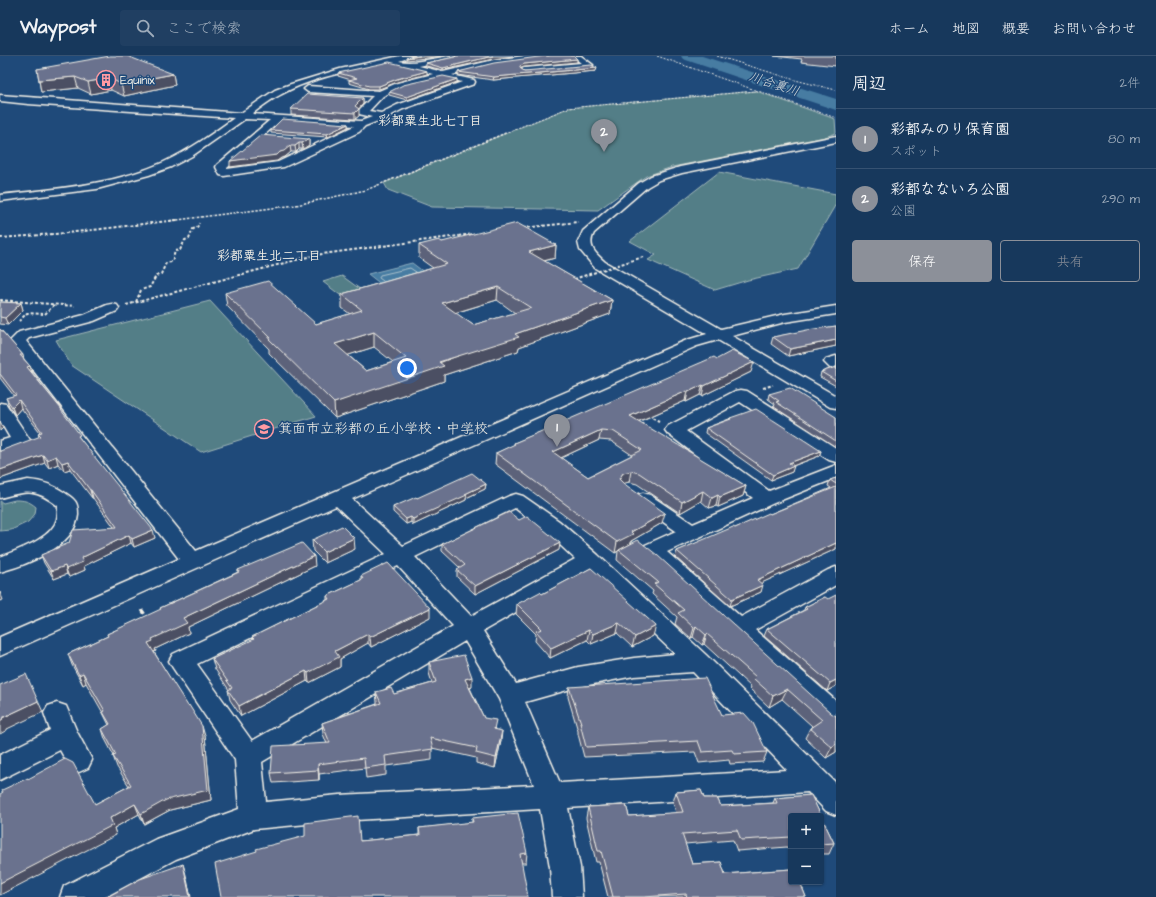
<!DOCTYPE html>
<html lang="ja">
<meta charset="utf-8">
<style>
body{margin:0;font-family:"Architects Daughter","Klee One",sans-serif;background:#203f62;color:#f1f3f6}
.controls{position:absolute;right:12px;bottom:12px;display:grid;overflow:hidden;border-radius:4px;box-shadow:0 1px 3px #0004}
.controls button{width:36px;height:36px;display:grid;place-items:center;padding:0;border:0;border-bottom:1px solid #365272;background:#17385c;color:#f1f3f6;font:20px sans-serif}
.you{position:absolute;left:407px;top:312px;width:14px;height:14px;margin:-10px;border:3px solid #fff;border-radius:50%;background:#1a73e8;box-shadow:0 0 0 6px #1a73e833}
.badge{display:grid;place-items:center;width:26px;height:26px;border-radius:50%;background:#8c9099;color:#fff;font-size:13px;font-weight:700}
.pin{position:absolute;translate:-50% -33px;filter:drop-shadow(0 1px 2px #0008)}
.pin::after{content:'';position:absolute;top:21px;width:14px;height:12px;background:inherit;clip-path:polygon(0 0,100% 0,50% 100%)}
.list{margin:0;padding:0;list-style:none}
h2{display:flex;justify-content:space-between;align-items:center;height:52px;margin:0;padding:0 16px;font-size:17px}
h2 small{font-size:13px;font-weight:400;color:#9eacbb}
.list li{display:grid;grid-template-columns:26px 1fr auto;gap:12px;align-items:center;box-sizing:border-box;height:60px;padding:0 16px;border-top:1px solid #365272}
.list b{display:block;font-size:15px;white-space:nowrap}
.list p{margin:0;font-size:13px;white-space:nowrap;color:#9eacbb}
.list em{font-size:13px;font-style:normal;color:#9eacbb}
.actions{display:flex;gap:8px;padding:12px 16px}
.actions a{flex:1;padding:9px 0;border:1px solid #8c9099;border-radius:4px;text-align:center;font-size:14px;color:#8c9099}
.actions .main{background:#8c9099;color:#fff}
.icon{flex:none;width:22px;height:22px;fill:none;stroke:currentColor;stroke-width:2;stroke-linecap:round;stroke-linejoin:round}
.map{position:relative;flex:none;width:836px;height:841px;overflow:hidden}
header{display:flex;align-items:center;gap:24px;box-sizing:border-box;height:56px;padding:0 20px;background:#17385c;border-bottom:1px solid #365272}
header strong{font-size:19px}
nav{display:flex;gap:22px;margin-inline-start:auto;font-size:14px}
.search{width:280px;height:36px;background:#203f62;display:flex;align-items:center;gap:10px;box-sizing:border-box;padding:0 14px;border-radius:4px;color:#9eacbb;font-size:15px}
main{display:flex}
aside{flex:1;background:#17385c}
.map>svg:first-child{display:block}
.green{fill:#527e87;stroke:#a3b8b8}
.water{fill:#467ca2;stroke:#8cabbe}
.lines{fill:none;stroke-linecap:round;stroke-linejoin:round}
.shore{stroke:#aec2cc;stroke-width:1}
.river{fill:#467ca2;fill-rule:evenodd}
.minor-casing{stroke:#f4f1e8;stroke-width:3}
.path-far3{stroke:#f4f1e8;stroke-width:1;stroke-dasharray:2 1.5;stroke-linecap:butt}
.path-far2{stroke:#f4f1e8;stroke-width:1.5;stroke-dasharray:2.5 1.5;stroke-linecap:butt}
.path-far1{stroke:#f4f1e8;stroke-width:2;stroke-dasharray:3 2;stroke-linecap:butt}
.path{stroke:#f4f1e8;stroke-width:3;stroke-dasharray:4.5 3.5;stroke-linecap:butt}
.minor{fill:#1f4a7a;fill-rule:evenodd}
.path-bridge{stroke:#f4f1e8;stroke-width:2;stroke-dasharray:3 2;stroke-linecap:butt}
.wall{fill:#5c627a;stroke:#f4f1e8;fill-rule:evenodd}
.shaded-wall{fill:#4b5063;stroke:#f4f1e8}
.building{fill:#6b728e;stroke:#f4f1e8;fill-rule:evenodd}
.labels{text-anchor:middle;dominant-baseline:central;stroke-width:3;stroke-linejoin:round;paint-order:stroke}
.far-poi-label{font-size:12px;fill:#f4f1e8;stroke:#1f4a7a;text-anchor:start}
.far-water-label{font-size:13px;font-style:italic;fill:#dadfde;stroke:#1f4a7a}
.far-neighbourhood-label{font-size:13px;font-weight:bold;fill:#f4f1e8;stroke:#1f4a7a}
.poi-label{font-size:14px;fill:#f4f1e8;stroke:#1f4a7a;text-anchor:start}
</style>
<header>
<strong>Waypost</strong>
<div class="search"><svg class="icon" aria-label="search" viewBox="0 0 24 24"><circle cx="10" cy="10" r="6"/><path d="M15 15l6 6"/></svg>ここで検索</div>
<nav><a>ホーム</a><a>地図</a><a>概要</a><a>お問い合わせ</a></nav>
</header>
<main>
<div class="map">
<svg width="836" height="841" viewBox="0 0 836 841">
<rect width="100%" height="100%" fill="#1f4a7a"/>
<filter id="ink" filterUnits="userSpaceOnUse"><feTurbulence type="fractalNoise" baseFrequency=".025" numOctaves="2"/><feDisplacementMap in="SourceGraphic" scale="8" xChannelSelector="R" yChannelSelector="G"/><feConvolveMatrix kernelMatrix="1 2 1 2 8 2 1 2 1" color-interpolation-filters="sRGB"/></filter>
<g filter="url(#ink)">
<path class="green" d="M756 35 835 63 836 77 825 81 672 111 646 120 598 154 432 151 388 134 384 127 568 52Z
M719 116 836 138V148L798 213 748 224 715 234 648 204 656 199 630 185Z
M342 220 368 239 348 245 323 226Z
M210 245 316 360 201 396 71 309 56 284Z
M15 444C24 444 29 445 36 451L35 458 28 466 11 474 0 475V445L3 447Z"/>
<path class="water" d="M412 207 433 223 388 234 368 218Z"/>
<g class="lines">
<path class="shore" d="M383 225 379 222 380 219 410 212 416 216"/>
<path class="river" d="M681 0H702L836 43V54L683 3Z"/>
<g class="minor-casing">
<path id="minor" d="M400 0H414L399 5C417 9 437 0 456 0L455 2 419 10 443 16 494 4 525 0H548L544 2 494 8 452 19 474 24 475 26 474 28 403 53 386 62 365 70 359 76 284 111 224 120 220 119 216 111 217 109 270 64 245 63 192 100 171 111 149 119 97 133 0 145V139C55 133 114 129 164 106 190 94 212 78 234 62L28 48 0 45V39L241 57 275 34 291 28 340 13ZM389 7 433 18 397 27 379 35 308 30 304 33 308 36 373 40 357 56 359 58 372 61 361 65 252 58C261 51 270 44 280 39 311 21 354 14 389 7ZM443 21 462 26 397 49 381 57 369 55 383 40 403 31ZM280 65 354 70 278 106 227 113V112Z
M572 0H581L593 9 589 11 524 16 520 14 524 12 581 7Z
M836 80V86L682 117 659 124 647 131 594 177C587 190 595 197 605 206L721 273 785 258 836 250V258L785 266 732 280 836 340V352L830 351 718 284 697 290 352 443 403 490 509 440 516 438 523 440 559 465 598 499 706 599 836 727V759L826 755 808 736 568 752 580 811 582 841H552L550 811 540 753 339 765 254 773 176 803 105 841H60L64 830 156 783 239 753 235 704 173 612 169 605 173 598 386 498 336 450 0 600V581L179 503 13 288 10 285 19 276 84 259 107 249 112 248 117 249 119 252 117 255 94 265 29 282 26 285 196 495 687 284 707 278 595 212 580 194 578 186 583 175 639 127 651 120 680 111ZM515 452 545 475 575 503 471 560 415 501ZM398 510 453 570 252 685 197 608ZM588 515 675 598 634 602 578 611 516 628 483 575ZM465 585 499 643 534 729 339 739 266 746 262 706ZM693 616 787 714 560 727 525 646 578 631 634 620Z
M836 300V314L830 312 824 306 826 303Z
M741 334 747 335 836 392V406L829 404 740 346 686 375 769 435 836 409V422L774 447 667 496 741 561 828 514 836 511V529L755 574 836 645V671L827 667 645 499 642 494 645 489 676 475 636 447 633 443 636 439 643 437 650 439 693 468 753 442 668 378 665 374 668 370 735 335Z
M0 347 6 348 30 384 27 388 0 396V385L10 382 0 365Z
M28 424C43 425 56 430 68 439 77 445 78 449 78 459 75 491 26 509 0 516V501C17 494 52 483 57 463 58 459 58 454 58 450 35 432 27 435 0 442V430Z
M57 647 66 650 77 676 92 704 88 712 79 716 70 712 60 694 0 724V699L50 674 44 657 48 650Z"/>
</g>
<path class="path-far3" d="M657 0 836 62
M717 0 795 24 836 34
M515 73 568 52 756 35"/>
<path class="path-far2" d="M169 165 296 149 366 134 518 72"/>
<path class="path-far1" d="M523 172 578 166
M0 182 67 177 177 164
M0 244 75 250
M136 246 141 234 150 231 156 220 161 218 166 207 172 206 175 195 180 194 185 184 189 183 193 173 197 172 199 167
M126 249 315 199 473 178
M45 258 54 249
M19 265 27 257 43 258
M763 332 773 329
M648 359 659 365"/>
<path class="path" d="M142 554 148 563"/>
<use href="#minor" class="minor"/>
<path class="path-bridge" d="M574 223 643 201"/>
</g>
<path class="wall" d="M774 0H836V10L801 6 802 3Z
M455 1 494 3 443 14 426 10V7Z
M544 1 577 3V6L524 11 520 12 524 15H596L493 24 458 19V16Z
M37 13 173 18 175 29 124 40 111 34 91 38 78 32 41 36Z
M338 17 427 18 397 26 379 33H369L349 27V24H351L338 20Z
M457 26 407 44 389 39V36Z
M363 42V48L358 53 359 60 355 63 291 59V53Z
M348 68V71L328 81 271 77V74Z
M309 83V89L303 93H299L296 96H291L285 101 281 102 277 105 230 111Z
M442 186 556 189 555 202 544 205 612 244 610 258 519 291 518 295 444 319V325L335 362 269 297V293L227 250 225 237 316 268 350 258 342 252V238L433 212 419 202V189ZM497 244 515 257 473 269 455 257ZM374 291 393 306 366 315 348 299Z
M0 246 21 247 23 254 8 269 0 268Z
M836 270V290L788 300 771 288 773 281Z
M0 273 23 299 24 304 30 310 32 316 63 357 81 384 155 482 134 491 131 487 84 510 85 514 69 521 67 518 54 523 44 507 41 499 114 471 93 442H92L70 413 64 415 58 408 49 412 45 407 0 423 39 381 38 377 40 376 21 352 15 359 9 350 6 342 14 340 0 322Z
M717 303 751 316 702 340 700 339 686 346 685 345 638 366 746 430 743 440 718 451 716 450 709 452 701 445 680 457 637 428 629 426 623 427 662 467 631 485V488L831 657 836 696 826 702 805 682 810 672 812 670 782 643 769 651 750 633 751 631 704 588 702 589 693 581 691 582 675 568 677 561 652 538 653 535 617 504 618 495 615 497 495 408 496 397 514 389V387ZM599 384 611 385 632 399 588 421 561 402Z
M836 311V330L820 321 821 316Z
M769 338 836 361V391L774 351 775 348 768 343Z
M730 362 821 395 819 400 793 410 792 416 771 424 705 377 706 372 729 363Z
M836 422V493L761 527V536L730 550 675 501 677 495 735 472 770 458 831 432 828 430 830 424Z
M486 428 485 433 466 442V444L413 469 411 466 406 468 393 456V451L417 442Z
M519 464 559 494 475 538 457 521V514L460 512 442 495V488Z
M312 484 355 493 325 507 313 495Z
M315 510 188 571 189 577 155 593 156 595 154 596 205 680 211 744 170 754 144 768 139 758 114 772 116 779 28 723 95 748 129 730 117 711 113 700H114L105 683 102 673 109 669 103 657 86 627 83 629 72 609 68 598 108 580 107 578 161 554 160 552 238 516V514Z
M591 512 653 580 632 591 617 577 591 588 587 584 550 602 535 585 536 578 516 558 517 548 542 538Z
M361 520 430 561 371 591 368 587 340 603V611L309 627 307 625 241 660 230 644 228 634H229L215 613 212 603 253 584 252 581 327 544V540L361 524Z
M825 541 836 630 827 635 764 580 767 573 804 554 805 551Z
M429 606 472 631 470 632 484 662 495 673 501 685 495 712 476 707V702L432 692V704L386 710V719L366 722 365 712 319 718V724L273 727 271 717 327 688 323 678 322 667 377 648V646L376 636 394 638 432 627 429 617Z
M569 631 722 659 767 696 763 706 730 708 729 704 699 707 695 696 584 701 578 678V675L568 641Z
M701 734 704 742H717L721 750 773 747 775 742 811 739 834 787 829 798H821V760H791V800L787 791 737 795 733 784 685 788 692 808 721 806 725 818 791 813V826H800L806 841H608L599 806H596L586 762 588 751 626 749 629 760 676 757 673 746 676 736Z
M472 762 527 797 526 807H522L360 785 419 779V772L472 767Z"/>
<path class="shaded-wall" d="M420 0H446L406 4V2Z
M493 0H513L494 3 443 14V12Z
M577 3V6L524 11 519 13 520 10 524 8Z
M597 12 596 15 493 24 494 21Z
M427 15V18L397 26 379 33V30L397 23Z
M173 18 175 29 124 40 121 28Z
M75 21 78 32 41 36 39 24Z
M109 22 111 34 91 38 88 26Z
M457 23V26L407 44V41Z
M363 42V48L356 56 355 50Z
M359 53V60L355 63V57Z
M348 68V71L328 81 327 78Z
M309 83V89L303 93 302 87Z
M299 87V93L296 96 295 90Z
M290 90 291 96 285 101 281 102 277 105 230 111V105L280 96Z
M556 189 555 202 528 209 529 196Z
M498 231 497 244 441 261 442 247Z
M612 244 610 258 519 291 518 295 444 319V325L335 362 334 347 515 278Z
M21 247 23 254 8 269 5 262Z
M374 276V291L336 303 335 288Z
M836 284V290L788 300 790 293Z
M754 306 751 316 702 340 704 330Z
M30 310 32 317 27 311Z
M703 329 700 339 686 346 688 336Z
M687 335 685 345 628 370 630 360Z
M19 344 21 352 15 359 12 351Z
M0 365 3 372 0 375Z
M601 374 599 384 552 406 553 396Z
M821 395 819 400 787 412 789 407Z
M43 399 45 407 0 423V414Z
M56 400 58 408 49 412 47 404Z
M68 405 70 413 64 415 62 407Z
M794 410 792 416 771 424 773 419Z
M631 415 629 426 622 428 619 423 623 417Z
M486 428 485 433 466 442V444L413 469V463L465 438Z
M746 430 743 440 718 451 720 441Z
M90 434H91L93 442H92Z
M703 435 701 445 680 457 682 446Z
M718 439 716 450 709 452 712 442Z
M665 457 662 467 631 485V488L619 494 618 495 615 497 617 486 631 476Z
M411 461V466L406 468V463Z
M153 474 155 482 134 491 132 483Z
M129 479 131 487 84 510 85 514 69 521 66 513 81 502Z
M354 482 355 493 325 507 324 496Z
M560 487 559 494 475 538V530Z
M836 487V493L755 530 757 524Z
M314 500 315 510 188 571 189 577 155 593 156 595 151 597 148 587 152 583 183 562Z
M65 510 67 518 54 523 51 515Z
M763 529 761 536 730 550 732 543Z
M0 536 3 544 0 545Z
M430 552V561L371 591 370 581Z
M619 567 617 577 591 588 593 578Z
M656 570 653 580 632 591 635 581Z
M696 570 693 581 691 582 694 572Z
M589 574 587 584 550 602 551 592Z
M368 578V587L340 603V611L309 627 308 617 335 595Z
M707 578 704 588 702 589 706 579Z
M306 615 307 625 241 660 239 650Z
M83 617 86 627 83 629 79 619Z
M472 621V631L465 633V623Z
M836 624V630L827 635 830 627Z
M787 633 782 643 769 651 773 640Z
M38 645 43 656 7 673V674L0 678V665L2 662Z
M202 670 205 680 211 744 170 754 144 768 141 758Z
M502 675 501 685 495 712 496 702Z
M836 688V696L826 702 832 691Z
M318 708 319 718V724L318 714Z
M135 748 139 758 114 772 116 779 0 839V827L110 762Z
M183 808 186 819 191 841H190Z"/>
<path class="building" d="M110 0H127L173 18 121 28 109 22 88 26 75 21 39 24 37 13Z
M413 0H420L406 2Z
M456 0H493L443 12 426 7 455 1Z
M546 0H574L577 3 524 8 520 10V12L524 15 591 9 597 12 494 21 458 16 494 7Z
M389 6 427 15 397 23 379 30H369L349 24 357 22 338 17Z
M443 20 457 23 407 41 389 36 403 29Z
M307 38 363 42 355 50 359 53 355 57 291 53Z
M282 63 348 68 327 78 271 74Z
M261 79 309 83 302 87H299L295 90H290L284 95 280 96 277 99 230 105Z
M517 167 556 189 529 196 612 244 515 278 519 281 439 306 444 310 334 347 268 282H271L225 237 268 225 316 268 362 254 342 238 447 208 419 189 439 184 442 186ZM498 231 531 252 473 269 442 247ZM374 276 406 302 366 315 335 288Z
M0 246 21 247 5 262 0 261Z
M836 270V284L790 293 773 281 807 274Z
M0 273 23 299H20L30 310 27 311 62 354H61L80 379 78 380 153 474 132 483 129 479 81 502 83 506 66 513 65 510 51 515 41 499 69 487 73 474 117 471 91 434H90L68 405 62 407 56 400 47 404 43 399 0 414V395L41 380 38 377 42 376 19 344 12 351 6 342 16 339 0 318Z
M732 295 754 306 704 330 703 329 688 336 687 335 630 360 746 430 720 441 718 439 712 442 703 435 682 446 639 417 631 415 623 417 619 423 623 427 665 457 631 476 633 478 617 486 496 397 515 388 514 387 714 301 717 303ZM601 374 613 375 642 394 588 421 553 396Z
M836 311V325L821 316Z
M790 332 836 361V385L776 346 779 345 769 338Z
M756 353 821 395 789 407 794 410 773 419 706 372 731 363 730 362Z
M472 417 486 428 465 438 467 439 413 463 411 461 406 463 393 451 416 441 417 442Z
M836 422V428L830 424Z
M836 431V487L757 524 763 529 732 543 677 495 733 471 735 472 769 457 770 458Z
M509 456 519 464 527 460 560 487 475 530 457 514 465 509 442 488Z
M342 470 354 482 324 496 312 484Z
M638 484 657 499 831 657 836 660V688L832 691 810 672 822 664 787 633 773 640 754 623 756 621 707 578 706 579 696 570 694 572 678 557 684 554 654 528 658 526 619 494Z
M302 487 314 500 183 562 187 567 152 583 153 585 148 587 188 650 189 649 202 670 208 734 166 744 141 758 135 748 110 762 113 769 0 827V738L3 736 2 734 28 722V723L65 703 73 707 95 748 131 729 113 700 116 699 102 673 110 668 103 656 105 655 83 617 79 619 68 598 108 580 107 578 161 553 160 552 239 516 238 514Z
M388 507 430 552 370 581 368 578 335 595 339 601 308 617 306 615 239 650 228 634 232 632 212 603 254 583 252 581 329 543 327 540 363 523 361 520Z
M591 512 656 570 635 581 619 567 593 578 589 574 551 592 536 575 542 573 517 548 540 536 542 538Z
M836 539V624L830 627 767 573 807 553 805 551 825 541 828 543Z
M464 599 472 621 465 623 484 662 496 664 494 673 502 675 496 702 476 697 477 692 430 682 433 693 385 700 386 709 365 712 364 702 318 708V714L271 717 273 690 330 687 322 667 381 647 376 636 391 632 394 638 436 626 429 606Z
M26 618 38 645 2 662 3 663 0 665V629Z
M705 622 722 659 744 657 753 667 767 696 734 698 732 694 702 696 698 685 586 691 580 667H581L569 631Z
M701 734 704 742H717L721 750 777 747 775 742 811 739 834 787 821 788V760H791V781L741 784 737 774 682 778 692 808 721 806 725 818 791 813V826H800L806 841H687L686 838 644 841H613L601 795H598L588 751 626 749 629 760 683 756 676 736Z
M518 757 527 797 520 798 528 841H221L215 808 257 795 256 793 305 780V767L358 760 360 785 420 779 419 772 473 766 472 762Z
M183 808 190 841H107L140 823Z"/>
</g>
<defs>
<g id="building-ring" transform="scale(1)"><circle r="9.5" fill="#1f4a7a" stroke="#ff9aa2" stroke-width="1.5"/><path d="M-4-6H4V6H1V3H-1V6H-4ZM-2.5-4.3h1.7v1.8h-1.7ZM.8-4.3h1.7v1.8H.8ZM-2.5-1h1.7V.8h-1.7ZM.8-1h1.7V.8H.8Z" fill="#ff9aa2"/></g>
<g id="school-ring" transform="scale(1)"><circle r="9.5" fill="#1f4a7a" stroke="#ff9aa2" stroke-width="1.5"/><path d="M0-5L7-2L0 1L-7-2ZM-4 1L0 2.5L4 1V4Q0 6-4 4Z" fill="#ff9aa2"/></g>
</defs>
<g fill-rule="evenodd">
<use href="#building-ring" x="106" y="24"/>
<use href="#school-ring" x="264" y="373"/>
</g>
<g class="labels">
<g class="far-poi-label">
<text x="120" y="24">Equinix</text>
</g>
<g class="far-water-label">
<text transform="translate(774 28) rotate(18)">川合裏川</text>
</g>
<g class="far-neighbourhood-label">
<text x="430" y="65">彩都粟生北七丁目</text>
<text x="269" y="200">彩都粟生北二丁目</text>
</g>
<g class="poi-label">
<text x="278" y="373">箕面市立彩都の丘小学校・中学校</text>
</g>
</g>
</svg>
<div class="controls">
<button>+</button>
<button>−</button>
</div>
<div class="you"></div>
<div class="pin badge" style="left:557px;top:391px">1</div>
<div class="pin badge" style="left:604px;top:96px">2</div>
</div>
<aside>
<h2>周辺<small>2件</small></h2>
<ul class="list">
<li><span class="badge">1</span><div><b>彩都みのり保育園</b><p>スポット</p></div><em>80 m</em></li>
<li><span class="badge">2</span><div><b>彩都なないろ公園</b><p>公園</p></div><em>290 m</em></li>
</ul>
<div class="actions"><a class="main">保存</a><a>共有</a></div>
</aside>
</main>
